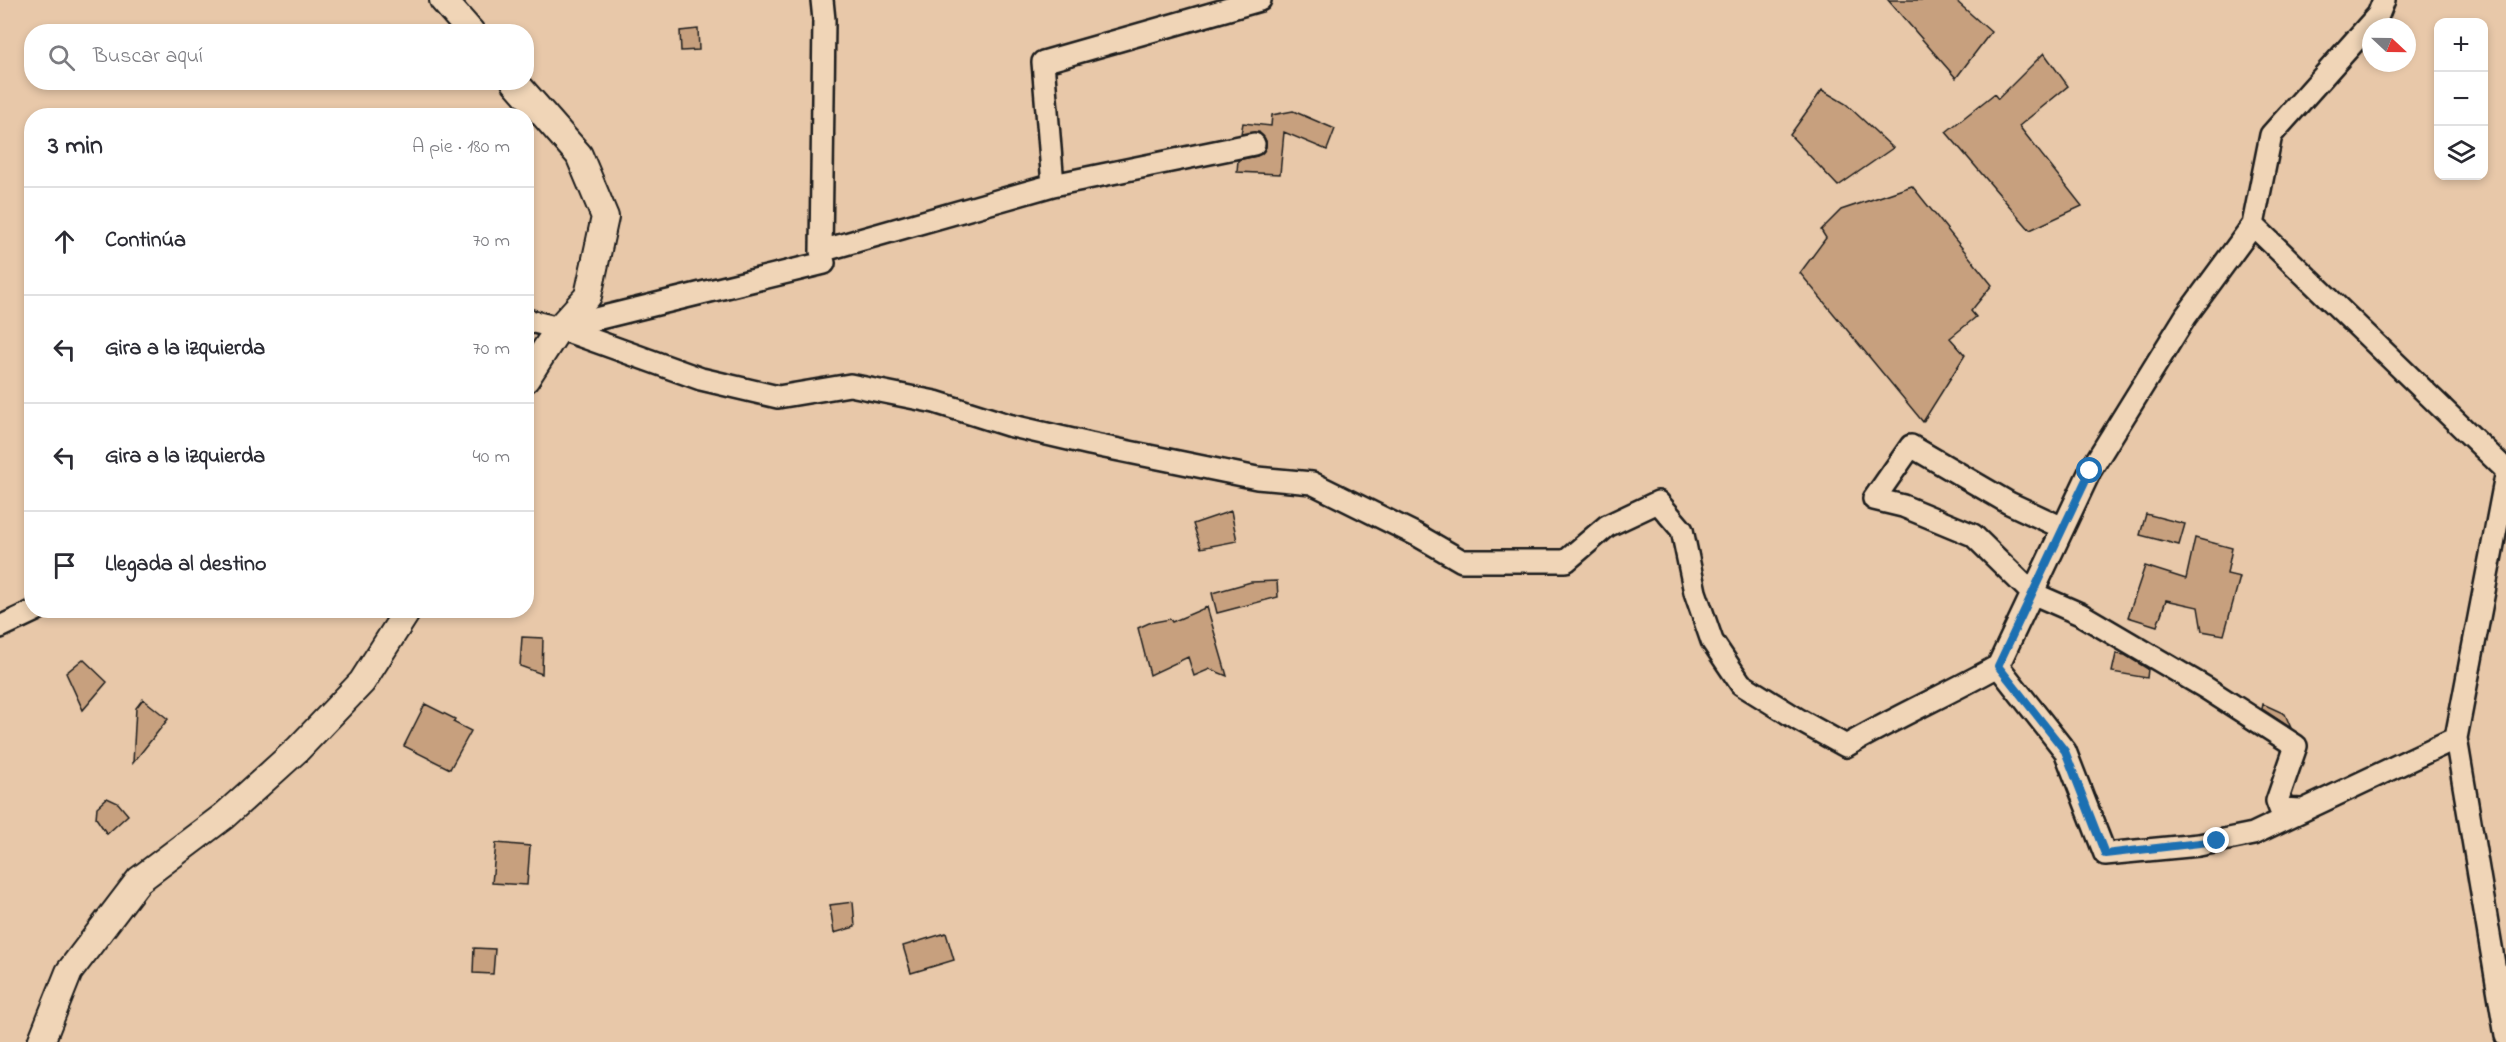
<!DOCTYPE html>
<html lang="es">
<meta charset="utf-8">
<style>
body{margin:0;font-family:"Indie Flower",sans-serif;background:#f7f7f7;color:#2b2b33}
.controls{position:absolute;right:18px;top:18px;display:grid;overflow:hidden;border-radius:12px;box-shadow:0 3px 9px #0003}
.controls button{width:54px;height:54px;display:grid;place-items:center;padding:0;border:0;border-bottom:2px solid #e1e1e2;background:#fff;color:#2b2b33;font:30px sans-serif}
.compass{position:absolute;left:2362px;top:18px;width:54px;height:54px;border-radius:50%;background:#fff;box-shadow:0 3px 9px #0003;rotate:112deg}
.stop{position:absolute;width:18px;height:18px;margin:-14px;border:4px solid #1f6fb2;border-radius:50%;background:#fff}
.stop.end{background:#1f6fb2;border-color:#fff;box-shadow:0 2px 6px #0008}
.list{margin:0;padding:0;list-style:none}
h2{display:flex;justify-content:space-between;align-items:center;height:78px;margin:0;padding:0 24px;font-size:26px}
h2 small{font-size:20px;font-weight:400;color:#7c7c81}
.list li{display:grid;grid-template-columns:39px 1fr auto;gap:18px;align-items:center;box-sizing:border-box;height:108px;padding:0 24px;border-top:2px solid #e1e1e2}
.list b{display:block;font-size:22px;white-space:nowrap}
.list em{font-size:20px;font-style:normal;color:#7c7c81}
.icon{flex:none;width:33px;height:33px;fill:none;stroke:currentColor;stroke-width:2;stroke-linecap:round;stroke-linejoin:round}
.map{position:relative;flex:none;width:2506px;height:1042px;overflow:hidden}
.search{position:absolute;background:#fff;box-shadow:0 3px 9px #0003;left:24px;top:24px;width:510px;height:66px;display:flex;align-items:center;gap:15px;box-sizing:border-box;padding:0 21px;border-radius:24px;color:#7c7c81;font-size:22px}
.panel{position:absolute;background:#fff;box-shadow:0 3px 9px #0003;left:24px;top:108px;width:510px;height:510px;border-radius:24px}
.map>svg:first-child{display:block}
.building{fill:#c7a07e;stroke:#1c1c1c;stroke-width:1.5}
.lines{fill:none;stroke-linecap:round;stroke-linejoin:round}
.minor-casing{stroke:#1c1c1c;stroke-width:26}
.tertiary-casing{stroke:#1c1c1c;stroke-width:30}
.minor{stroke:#f0d5b7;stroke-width:21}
.tertiary{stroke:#f0d5b7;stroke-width:26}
.route{stroke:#1f6fb2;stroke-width:8}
</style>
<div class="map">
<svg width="2506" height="1042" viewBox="0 0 2506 1042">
<rect width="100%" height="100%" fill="#e8c8a9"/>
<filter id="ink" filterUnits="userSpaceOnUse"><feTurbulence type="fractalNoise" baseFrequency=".0167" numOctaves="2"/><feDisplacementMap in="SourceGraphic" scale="12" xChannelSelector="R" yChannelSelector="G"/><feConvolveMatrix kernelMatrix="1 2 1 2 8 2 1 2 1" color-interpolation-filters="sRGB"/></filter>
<g filter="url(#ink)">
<path class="building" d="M1888 0H1955L1991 32 1956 78Z
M698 29 699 50 681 51 680 31Z
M2044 53 2068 86 2019 126 2082 206 2030 230 1946 132 1994 94 1998 99Z
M1822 90 1846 104 1893 148 1838 186 1790 135Z
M1293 111 1335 129 1327 150 1284 132 1280 174 1237 172 1238 160 1257 156 1266 147V141L1259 132 1241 134 1243 123 1271 126 1272 115Z
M1912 186 1992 285 1971 311 1976 317 1950 338 1965 355 1923 422 1800 273 1826 238 1821 230 1841 210Z
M1231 511 1237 541 1201 548 1193 524Z
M2146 514 2185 524 2179 545 2140 535Z
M2195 538 2232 548 2227 574 2240 577 2224 635 2202 631 2198 607 2166 600 2157 626 2128 617 2145 566 2186 579Z
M1277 581 1278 597 1217 613 1212 593 1251 582Z
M1207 607 1227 676 1210 669 1194 676 1188 657 1150 675 1138 628 1149 623 1170 619 1172 622Z
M522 637 543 638 542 674 520 666Z
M2116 654 2125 655 2148 669 2147 678 2112 672Z
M83 659 107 682 83 710 66 673Z
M143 699 168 719 133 763 136 708Z
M425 704 455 719 453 722 471 731 450 769 404 746Z
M2263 704 2285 714 2291 728 2262 709Z
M107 798 118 803 128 815 107 834 96 818 97 807Z
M496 843 530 846 527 885 492 883Z
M853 902 855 927 834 933 830 905Z
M946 933 954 960 911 973 903 946Z
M474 948 495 949 493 974 473 973Z"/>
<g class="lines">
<g class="minor-casing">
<path id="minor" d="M1053 185 1254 144
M2253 225 2271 135 2378 15 2384 0
M821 251 824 20 822 0
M526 320 559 328 701 379 778 397 850 385 935 402 1008 425 1090 444 1257 478 1312 483 1417 535 1462 561H1566L1607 526 1658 502 1682 530 1695 592 1712 641 1741 684 1799 720 1846 746C1896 717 1948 694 1998 666L2065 751 2105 854 2199 845 2253 834 2456 738
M559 328 824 263 821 251 1053 185 1043 62 1260 0
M2506 476 2456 738 2506 1036
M2063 528 2009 503 1911 446 1874 499 1903 506 1973 535 2032 593 2080 614 2206 688 2296 746 2277 801 2280 809 2301 810
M0 627 36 610
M1998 666 2090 471 2186 316 2253 225 2506 470"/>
</g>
<g class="tertiary-casing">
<path id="tertiary" d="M443 0 471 32
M515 82 579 155 605 217 588 296 559 328 526 379
M41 1042 69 972 139 880 224 816 298 749 362 682 408 610"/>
</g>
<use href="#minor" class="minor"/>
<use href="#tertiary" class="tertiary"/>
</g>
</g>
<g class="lines" filter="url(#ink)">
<path class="route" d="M2090 471 1998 666 2065 751 2105 854 2217 841"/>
</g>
</svg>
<div class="controls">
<button>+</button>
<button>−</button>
<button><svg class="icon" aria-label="layers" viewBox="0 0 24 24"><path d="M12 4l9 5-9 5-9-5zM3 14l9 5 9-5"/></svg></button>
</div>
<svg class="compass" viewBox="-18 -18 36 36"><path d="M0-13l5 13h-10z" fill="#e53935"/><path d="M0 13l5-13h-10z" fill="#7c7c81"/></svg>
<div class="stop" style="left:2090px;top:471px"></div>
<div class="stop end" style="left:2217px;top:841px"></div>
<div class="search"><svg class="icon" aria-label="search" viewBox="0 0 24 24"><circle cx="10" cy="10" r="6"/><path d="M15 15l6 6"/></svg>Buscar aquí</div>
<section class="panel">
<h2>3 min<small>A pie · 180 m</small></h2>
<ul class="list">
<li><svg class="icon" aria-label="ahead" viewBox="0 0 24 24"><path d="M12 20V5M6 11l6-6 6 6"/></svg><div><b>Continúa</b></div><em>70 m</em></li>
<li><svg class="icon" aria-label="left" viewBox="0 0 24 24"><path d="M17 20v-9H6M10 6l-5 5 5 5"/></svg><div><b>Gira a la izquierda</b></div><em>70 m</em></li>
<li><svg class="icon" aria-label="left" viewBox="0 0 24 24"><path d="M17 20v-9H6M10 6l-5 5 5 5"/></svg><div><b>Gira a la izquierda</b></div><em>40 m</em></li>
<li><svg class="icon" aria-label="arrive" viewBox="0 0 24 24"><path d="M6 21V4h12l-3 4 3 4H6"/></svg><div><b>Llegada al destino</b></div></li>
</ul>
</section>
</div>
